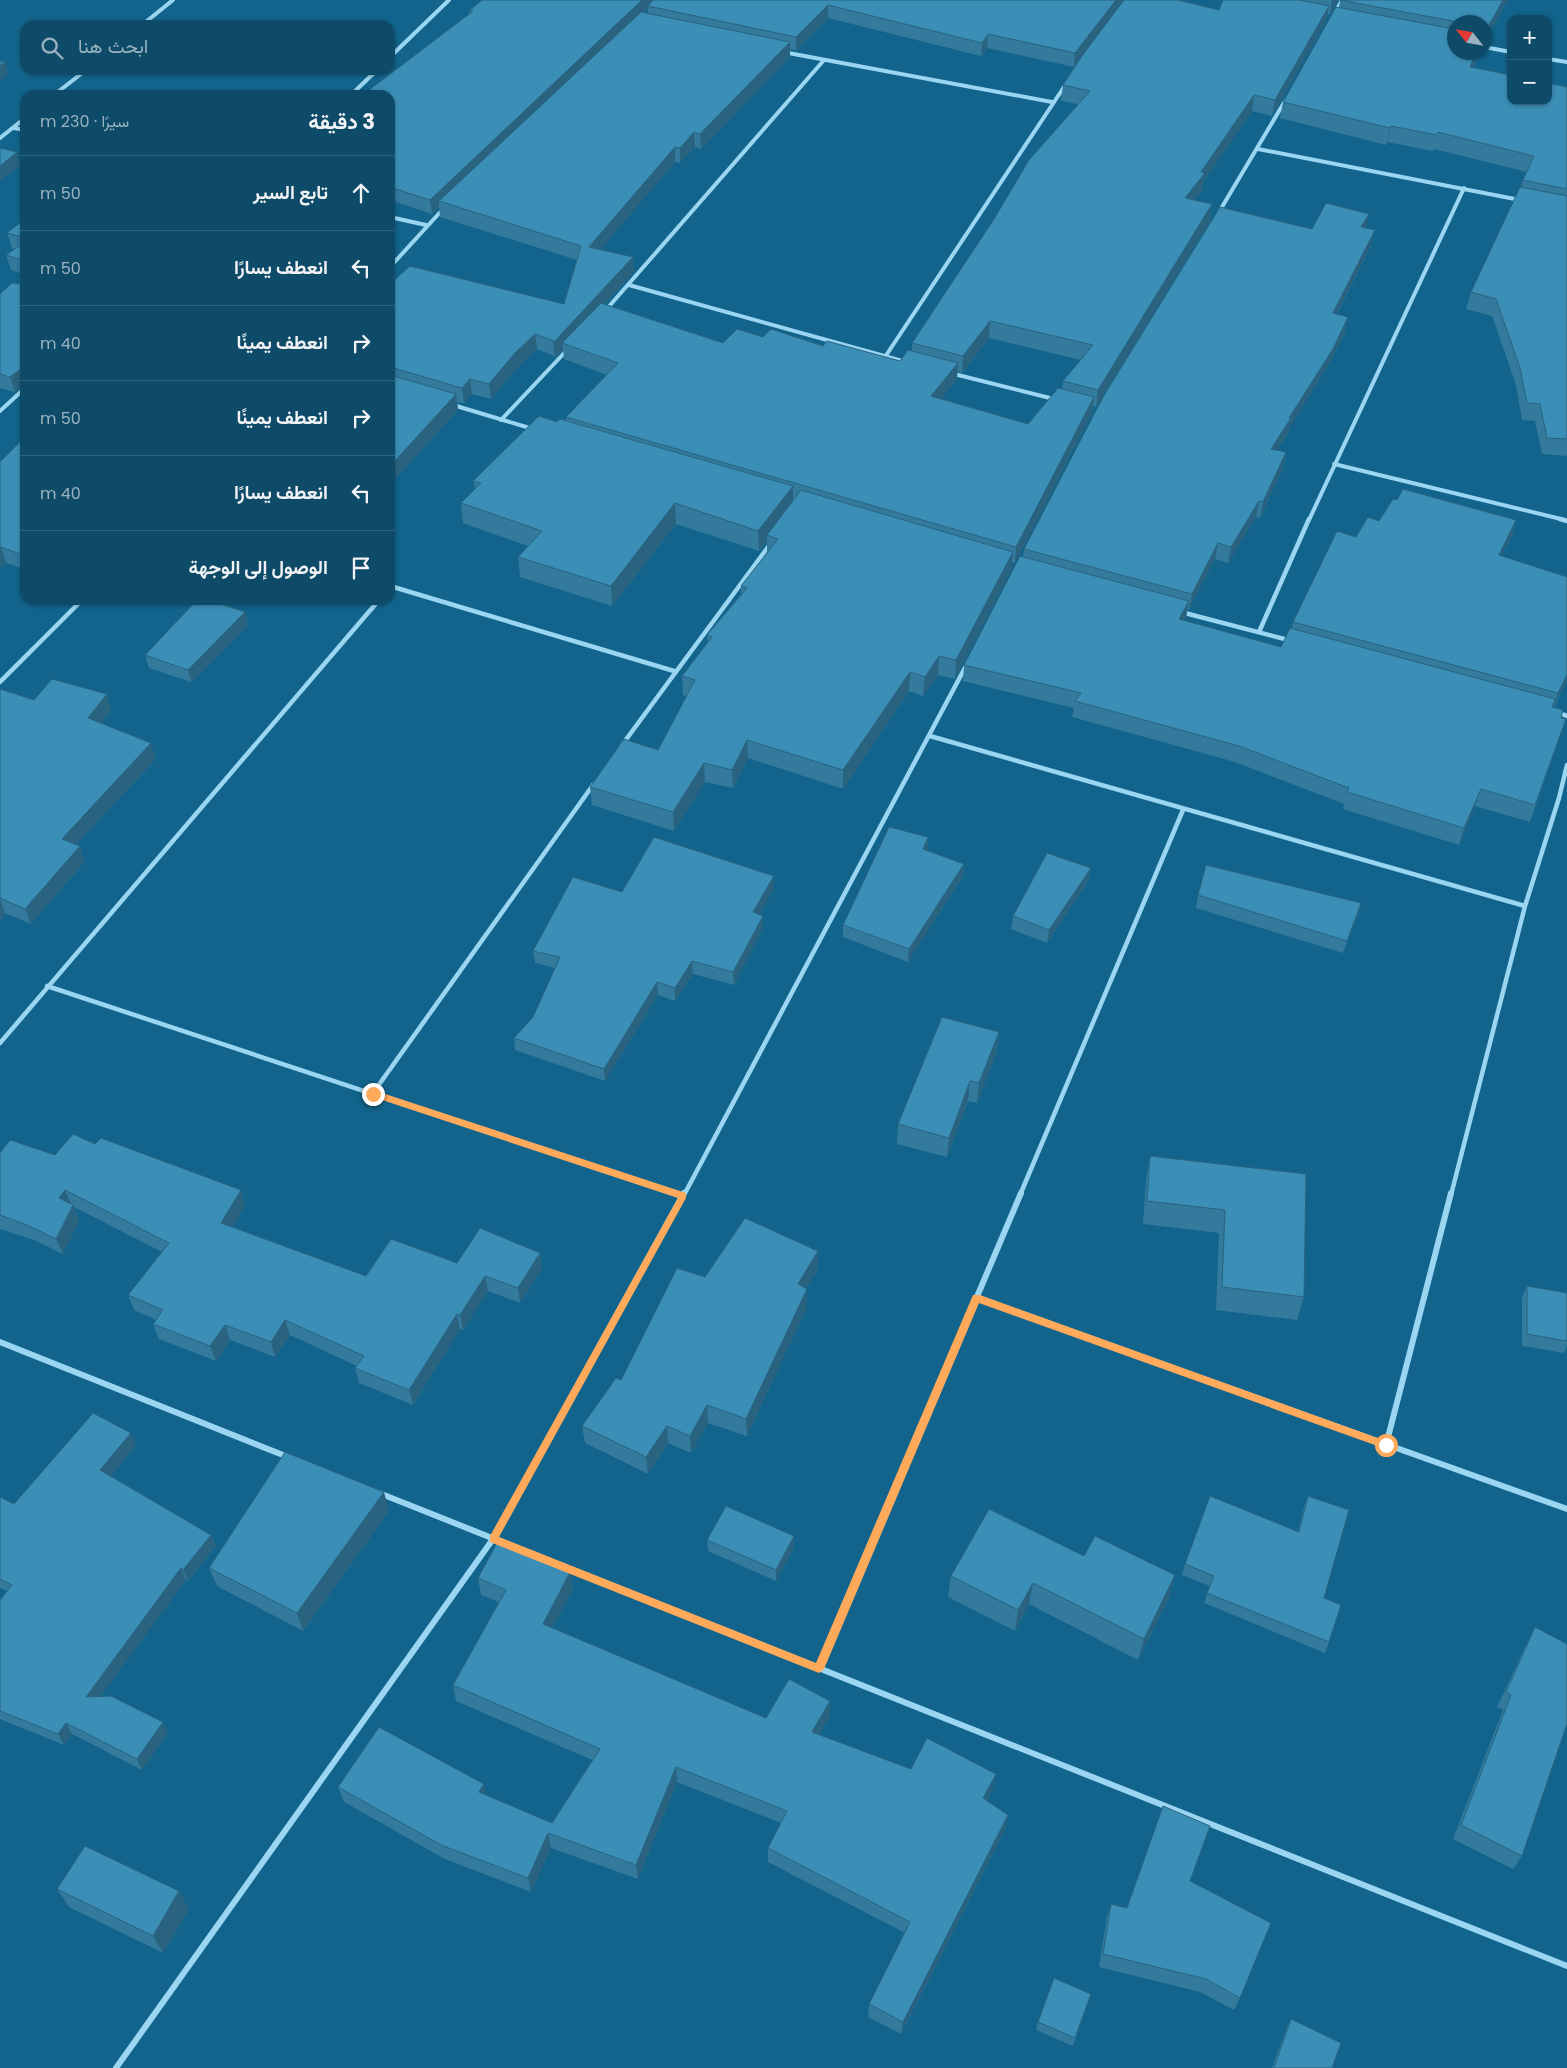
<!DOCTYPE html>
<html lang="ar">
<meta charset="utf-8">
<style>
body{margin:0;font-family:Poppins,Vazirmatn,sans-serif;background:#1c5571;color:#f1f3f6;direction:rtl}
.controls{position:absolute;right:15px;top:15px;display:grid;overflow:hidden;border-radius:10px;box-shadow:0 1px 4px #0004}
.controls button{width:45px;height:45px;display:grid;place-items:center;padding:0;border:0;border-bottom:1px solid #2e637d;background:#0e4b69;color:#f1f3f6;font:25px sans-serif}
.compass{position:absolute;left:1447px;top:15px;width:45px;height:45px;border-radius:50%;background:#0e4b69;box-shadow:0 1px 4px #0004;rotate:301deg}
.stop{position:absolute;width:15px;height:15px;margin:-11px;border:4px solid #ffa95b;border-radius:50%;background:#fff}
.stop.end{background:#ffa95b;border-color:#fff;box-shadow:0 1px 5px #0008}
.list{margin:0;padding:0;list-style:none}
h2{display:flex;justify-content:space-between;align-items:center;height:65px;margin:0;padding:0 20px;font-size:21px}
h2 small{font-size:16px;font-weight:400;color:#9bb3c0}
.list li{display:grid;grid-template-columns:32px 1fr auto;gap:15px;align-items:center;box-sizing:border-box;height:75px;padding:0 20px;border-top:1px solid #2e637d}
.list b{display:block;font-size:19px;white-space:nowrap}
.list em{font-size:16px;font-style:normal;color:#9bb3c0}
.icon{flex:none;width:28px;height:28px;fill:none;stroke:currentColor;stroke-width:2;stroke-linecap:round;stroke-linejoin:round}
.map{position:relative;flex:none;width:1567px;height:2068px;overflow:hidden;direction:ltr}
.search{position:absolute;background:#0e4b69;box-shadow:0 1px 4px #0004;left:20px;top:20px;width:375px;height:55px;display:flex;align-items:center;gap:12px;box-sizing:border-box;padding:0 18px;border-radius:15px;color:#9bb3c0;font-size:19px}
.panel{position:absolute;background:#0e4b69;box-shadow:0 1px 4px #0004;left:20px;top:90px;width:375px;height:515px;border-radius:15px;direction:rtl}
.map>svg:first-child{display:block}
.lines{fill:none;stroke-linecap:round;stroke-linejoin:round}
.minor-far2{stroke:#9ad6f1;stroke-width:4}
.minor-far1{stroke:#9ad6f1;stroke-width:4.5}
.minor{stroke:#9ad6f1;stroke-width:6}
.wall{fill:#337a9d;fill-rule:evenodd}
.shaded-wall{fill:#29637f}
.building{fill:#3b8eb6;stroke:#29637f}
.route{fill:#ffa95b}
</style>
<div class="map">
<svg width="1567" height="2068" viewBox="0 0 1567 2068">
<rect width="100%" height="100%" fill="#12648c"/>
<g class="lines">
<path class="minor-far2" d="M1335 13 1342 0
M142 25 173 0
M1484 47 1511 52
M783 52 1052 102
M390 57 449 0
M1548 59 1567 62
M54 95 86 70
M351 95 377 70
M14 128 25 130
M0 138 25 118
M1258 149 1520 200
M1219 212 1285 101
M390 217 426 225
M390 267 444 208
M629 285 906 362
M605 311 824 60
M885 357 1066 84
M950 373 1054 399
M453 405 533 429
M0 411 25 388
M501 420 568 349
M1334 464 1565 520
M1309 520 1464 188"/>
<path class="minor-far1" d="M1560 519 1567 521
M390 586 674 671
M1181 612 1292 641
M1259 632 1309 519
M0 682 82 600
M1556 712 1567 716
M930 736 1525 906
M622 745 771 543
M47 986 678 1195
M0 1043 379 600
M373 1093 593 785
M684 1195 967 664
M1020 1195 1183 810
M1451 1195 1525 906 1559 798 1567 765"/>
<path class="minor" d="M675 1193 683 1196
M977 1298 1567 1509
M0 1342 288 1457
M1386 1445 1451 1193
M379 1493 1567 1966
M819 1669 1021 1193
M116 2068 493 1539 684 1193"/>
</g>
<path class="wall" d="M482 0H1124L1123 1 1219 10 1223 0H1338L1330 15 1327 14 1326 21 1272 116 1252 111 1204 181 1202 190 1194 200 1212 204 1210 221 1096 407 1093 406 1092 413 1015 563 1012 562 1011 570 955 679 938 675 923 696 909 691 843 789 748 758 733 788 705 782 674 831 592 805 590 787 658 750 687 696 683 695 682 676 708 643 707 635 741 594V586L767 554V541L759 551 676 524 612 606 520 577 518 557 528 546 463 523 461 503 475 489 473 481 557 422 566 421V417L607 375 564 359 563 349 555 358 554 356 537 349 517 368 491 399 472 394 464 403 457 402 458 410 395 479 390 477V284L564 304 577 260 440 217 439 207 432 214 390 200V95L470 14 469 11ZM648 8V13L644 12ZM828 18 981 56 987 48 1074 67 1063 85 1061 101 1078 104 912 343V351L900 361 823 346 763 337 723 343 605 304 634 272 600 249 675 162 680 163 695 147 701 149 790 57V49L796 50ZM989 338 1081 360 1063 381 1062 389 1028 424 941 399 957 379V371L962 373Z
M1340 0H1508L1484 42V22H1454V52H1480L1473 68 1567 87V456L1542 454 1535 421 1522 420 1516 385 1492 316 1466 309 1471 292 1521 187 1523 180 1527 172 1434 149 1433 151 1387 142 1386 145 1280 118 1283 102 1339 7Z
M25 219V395L23 394 21 387 15 392 0 388V294L20 284 19 277 22 274 11 270 6 255 15 249 12 248 7 233Z
M1366 228 1371 246 1337 314 1345 333 1329 364 1290 427 1288 434 1277 450 1286 452 1283 468 1260 518 1256 517 1228 563 1215 559 1189 610H1187L1186 618 1184 621 1281 647 1292 629 1293 622 1356 537 1379 521 1397 500 1516 520 1512 535 1501 556 1567 577V679L1554 708 1561 718 1566 719 1530 822 1475 806 1459 845 1343 809 1344 804 1235 762 1072 717 1074 708 963 681 964 665 1023 557 1024 549 1312 229Z
M25 437V569L6 563 0 568V462Z
M245 612 248 625 191 682 149 668 145 655Z
M0 689 34 700 107 694 111 710 101 723 156 759 76 844 85 861 31 924 5 913 0 921Z
M928 837 927 851 964 864 963 876 908 962 843 937V925Z
M1091 868 1089 880 1047 943 1011 929 1013 916Z
M774 876V889L759 914 763 928 734 985 693 974 675 1001 658 995 605 1081 515 1050 514 1038 533 1017 555 968 535 963 533 951 622 892Z
M1198 895 1361 903 1358 915 1343 953 1196 908Z
M999 1032 997 1052 977 1103 968 1101 947 1157 897 1144 898 1124Z
M95 1144 241 1190 245 1206 233 1227 366 1276 457 1263 540 1253 542 1268 520 1303 488 1291 463 1330 460 1329 413 1405 359 1383 355 1368 357 1366 290 1335 275 1357 230 1340 216 1361 159 1339 153 1324 156 1320 134 1310 128 1295 162 1252 74 1207 79 1221 63 1254 34 1240 0 1229V1153L55 1155Z
M1150 1156 1306 1174 1304 1297 1297 1320 1216 1310 1219 1233 1143 1224 1146 1180Z
M818 1251V1269L806 1288 807 1307 747 1436 708 1423 691 1453 668 1443 648 1474 585 1443 582 1426 621 1380 705 1277Z
M1527 1286 1567 1293V1346L1564 1353 1522 1346V1298Z
M136 1445 111 1476 211 1535 216 1546 188 1581 186 1580 100 1696 168 1733 142 1770 72 1734 64 1745 0 1719V1600L7 1591 0 1588V1497L14 1504Z
M1308 1496 1324 1598 1329 1642 1325 1653 1204 1603 1210 1586 1182 1575 1185 1564 1298 1532 1304 1507Z
M389 1511 303 1631 217 1586 209 1568Z
M794 1536V1547L776 1581 708 1551 707 1540Z
M1084 1556 1170 1596 1138 1660 1029 1604 1015 1631 948 1597 951 1576Z
M570 1572 573 1589 552 1628 766 1718 830 1701V1716L819 1735 911 1769 993 1788 987 1801 1008 1815 1005 1830 901 2034 868 2017 869 2004 905 1933 768 1862V1848L781 1823 677 1782 638 1879 551 1848 531 1892 445 1859 344 1802 338 1787 486 1795 552 1823 592 1760 456 1701 453 1685 499 1602 481 1595 478 1578Z
M1535 1627 1522 1856 1513 1869 1453 1839 1503 1710 1497 1707 1527 1643Z
M1190 1881 1240 1998 1234 2010 1200 1992 1099 1967 1107 1917 1111 1904 1127 1908Z
M57 1889 189 1909 163 1953 69 1907Z
M1088 2002 1073 2046 1036 2030 1038 2022Z
M1291 2019 1332 2068H1272L1287 2027Z"/>
<path class="shaded-wall" d="M642 0H656L648 6V8L444 203 439 201V207L432 214 430 200Z
M1116 0H1124L1123 3 1074 67 1075 53Z
M1332 0H1338L1330 15Z
M1503 0H1508L1484 42 1485 29Z
M828 5V18L796 50V37Z
M1329 6 1326 21 1272 116 1275 100Z
M988 34 987 48 981 56 982 43Z
M790 42V57L701 149 700 134Z
M1476 52H1480L1466 83 1470 67Z
M5 62 8 74 0 81V66Z
M1254 95 1252 111 1204 181 1202 190 1182 215 1185 198 1201 172Z
M1391 126 1387 142 1386 145 1390 128Z
M694 132 695 147 680 163V148Z
M675 147V162L590 262 589 247Z
M17 152 20 165 0 181V166Z
M1212 204 1210 221 1096 407 1098 390Z
M1369 214 1366 229 1361 227Z
M1375 230 1371 246 1329 329 1333 313Z
M633 257 634 272 567 345 562 343 563 349 555 358 553 343Z
M1348 317 1345 333 1329 364 1290 427 1288 434 1268 464 1271 449Z
M990 321 989 338 962 373 963 356Z
M535 334 537 349 517 368 491 399 489 384 515 353Z
M958 363 957 379 930 413 931 396Z
M21 369 25 381 19 379 21 387 15 392 10 377Z
M470 379 472 394 464 403 462 388Z
M456 394 458 410 395 479 393 463Z
M1094 397 1092 413 1015 563 1016 547Z
M1286 452 1283 468 1260 518 1263 502Z
M793 486V507L767 535V541L759 551 758 531Z
M1259 501 1256 517 1228 563 1231 547Z
M675 503 676 524 612 606 611 586Z
M1516 520 1512 535 1494 570 1499 555Z
M1218 543 1215 559 1189 610 1192 594Z
M1 547 6 563 0 568V548Z
M1013 552 1011 570 955 679 956 660Z
M1189 601 1186 618 1177 636 1179 619Z
M245 612 248 625 191 682 188 670Z
M939 656 938 675 923 696 925 677Z
M910 672 909 691 843 789V770Z
M1567 675V679L1553 708 1558 693Z
M107 694 111 710 93 733 88 718Z
M747 740 748 758 733 788 732 770Z
M151 743 156 759 67 854 62 839Z
M704 763 705 782 674 831 673 812Z
M1481 789 1475 806 1459 845 1464 828Z
M928 837V849L922 862 923 849Z
M80 846 85 861 31 924 25 909Z
M964 864 963 876 908 962 909 949Z
M1091 868 1089 880 1047 943 1049 930Z
M774 876V889L753 925V912Z
M0 899 5 913 0 921Z
M1361 903 1358 915 1343 953 1347 941Z
M763 916V928L734 985 733 972Z
M692 961 693 974 675 1001V988Z
M657 982 658 995 605 1081 604 1069Z
M999 1032 997 1052 977 1103 979 1083Z
M970 1081 968 1101 947 1157 949 1138Z
M65 1190 72 1206 59 1198Z
M241 1190 245 1206 226 1239 221 1223Z
M73 1205 79 1221 63 1254 56 1239Z
M818 1251V1269L798 1302V1284Z
M540 1253 542 1268 520 1303 518 1288Z
M485 1276 488 1291 463 1330 460 1315Z
M807 1289V1307L747 1436 746 1419Z
M457 1314 460 1329 413 1405 409 1390Z
M285 1320 290 1335 275 1357 271 1342Z
M225 1325 230 1340 216 1361 210 1346Z
M707 1405 708 1423 691 1453 690 1436Z
M667 1426 668 1443 648 1474 646 1457Z
M131 1433 136 1445 106 1482 100 1470Z
M384 1492 389 1511 303 1631 297 1613Z
M211 1535 216 1546 188 1581 183 1570Z
M794 1536V1547L776 1581V1570Z
M181 1568 186 1580 92 1708 86 1697Z
M570 1572 573 1589 546 1640 543 1624Z
M1175 1575 1170 1596 1138 1660 1144 1639Z
M1033 1583 1029 1604 1015 1631 1018 1610Z
M830 1701V1716L812 1747V1732Z
M163 1722 168 1733 142 1770 137 1759Z
M66 1723 72 1734 64 1745 58 1734Z
M676 1767 677 1782 638 1879 636 1865Z
M996 1774 993 1788 981 1813 983 1798Z
M484 1784 487 1799 479 1792Z
M1008 1815 1005 1830 901 2034 903 2022Z
M548 1833 551 1848 531 1892 528 1878Z
M179 1891 189 1909 163 1953 153 1936Z"/>
<path class="building" d="M482 0H642L430 200 390 187V95H364L373 87 473 11H469Z
M653 0H1116L1075 53 988 34 982 43 828 5 796 37 648 6Z
M1124 0H1178L1219 10 1223 0H1299L1329 6 1275 100 1254 95 1201 172 1205 173 1185 198 1212 204 1098 390 1063 381 1093 345 990 321 963 356 912 343 994 219 1029 160 1090 91 1063 85 1084 53Z
M1340 0H1503L1488 27 1485 29 1484 34V22H1458Z
M1336 7 1454 29V52H1476L1470 67 1511 75V101H1548V83L1567 87V189L1523 180 1534 156 1438 132 1437 135 1391 126 1390 128 1283 102Z
M641 12 790 42 700 134 694 132 680 148 675 147 589 247 633 257 553 343 554 341 535 334 515 353 489 384 470 379 462 388 390 367V284L410 266 564 304 581 246 439 201Z
M0 61 5 62 0 66Z
M0 148 17 152 0 166Z
M1520 187 1567 196V439L1547 438 1540 404 1527 403 1520 368 1496 299 1471 292Z
M1326 203 1369 214 1361 227 1375 230 1333 313 1348 317 1333 349 1289 418H1291L1271 449 1286 452 1263 502 1259 501 1231 547 1218 543 1192 594 1024 549 1103 397 1220 207 1312 229Z
M25 219V238L7 233Z
M25 242V261L6 255Z
M25 272V381L19 379 24 373 21 369 10 377 0 374V294L12 283 24 284V279L19 277Z
M601 303 723 343 737 329 763 337 771 329 823 346 827 341 900 361 908 350 958 363 931 396 1028 424 1058 388 1094 397 1016 547 566 417 618 363 562 343Z
M390 375 456 394 393 463 390 462Z
M539 416 557 422 560 419 793 486 758 531 675 503 611 586 518 557 542 531 461 503 481 483 473 481Z
M25 437V556L1 547 0 548V462Z
M1403 489 1516 520 1499 555 1567 577V675L1558 693 1293 622 1337 531 1356 537 1368 517 1379 521 1393 499 1397 500Z
M801 490 1013 552 956 660 939 656 925 677 910 672 843 770 747 740 732 770 704 763 673 812 590 787 624 739 658 750 695 680 682 676 712 637 707 635 747 588 741 586 778 539 767 535Z
M1020 556 1189 601 1179 619 1281 647 1290 628 1555 699 1552 707 1563 710 1561 718 1566 719 1535 805 1481 789 1464 828 1347 792 1349 788 1239 746 1075 701 1081 693 964 665Z
M197 600H209L245 612 188 670 145 655Z
M52 679 107 694 88 718 151 743 62 839 80 846 25 909 0 898V689L34 700Z
M889 827 928 837 923 849 964 864 909 949 843 925Z
M654 837 774 876 753 912 763 916 733 972 692 961 675 988 657 982 604 1069 514 1038 533 1017 560 957 533 951 573 877 622 892Z
M1047 853 1091 868 1049 930 1013 916Z
M1206 865 1361 903 1347 941 1198 895Z
M942 1017 999 1032 979 1083 970 1081 949 1138 898 1124Z
M73 1134 95 1144 101 1138 241 1190 221 1223 366 1276 391 1239 457 1263 480 1228 540 1253 518 1288 485 1276 460 1315 457 1314 409 1390 355 1368 364 1356 285 1320 271 1342 225 1325 210 1346 153 1324 163 1310 128 1295 169 1243 65 1190 59 1198 73 1205 56 1239 27 1225 0 1215V1153L10 1140 55 1155Z
M1150 1156 1306 1174 1304 1297 1222 1287 1225 1210 1147 1201Z
M745 1218 818 1251 798 1284 807 1289 746 1419 707 1405 690 1436 667 1426 646 1457 582 1426 616 1378 621 1380 677 1268 705 1277Z
M1527 1286 1567 1293V1341L1527 1334Z
M93 1413 131 1433 100 1470 211 1535 183 1570 181 1568 86 1697 111 1696 163 1722 137 1759 66 1723 58 1734 0 1711V1600L12 1585 0 1579V1497L14 1504Z
M285 1452 384 1492 297 1613 209 1568Z
M1210 1496 1299 1532 1308 1496 1349 1510 1324 1598 1341 1605 1329 1642 1207 1593 1214 1576 1185 1564Z
M726 1506 794 1536 776 1570 707 1540Z
M989 1509 1084 1556 1095 1536 1175 1575 1144 1639 1033 1583 1018 1610 951 1576Z
M497 1543 570 1572 543 1624 766 1718 789 1679 830 1701 812 1732 911 1769 927 1738 996 1774 983 1798 1008 1815 903 2022 869 2004 910 1922 768 1848 787 1811 676 1767 636 1865 548 1833 528 1878 441 1845 338 1787 379 1727 484 1784 479 1792 552 1823 600 1749 453 1685 506 1590 478 1578Z
M1535 1627 1567 1644V1724L1522 1856 1461 1825 1511 1695 1506 1692Z
M1163 1806 1210 1826 1190 1881 1271 1923 1240 1998 1206 1979 1103 1954 1111 1904 1127 1908Z
M85 1846 179 1891 153 1936 57 1889Z
M1054 1978 1091 1994 1075 2038 1038 2022Z
M1291 2019 1341 2043 1332 2068H1274Z"/>
<path class="route" d="M373 1090 686 1193V1198L499 1537 816 1663 973 1295H980L1386 1441 1391 1445 1386 1449 979 1303 824 1669 819 1673 490 1542V1536L678 1198 370 1096 369 1094Z"/>
</svg>
<div class="controls">
<button>+</button>
<button>−</button>
</div>
<svg class="compass" viewBox="-18 -18 36 36"><path d="M0-13l5 13h-10z" fill="#e53935"/><path d="M0 13l5-13h-10z" fill="#9bb3c0"/></svg>
<div class="stop" style="left:1386px;top:1445px"></div>
<div class="stop end" style="left:373px;top:1094px"></div>
<div class="search"><svg class="icon" aria-label="search" viewBox="0 0 24 24"><circle cx="10" cy="10" r="6"/><path d="M15 15l6 6"/></svg>ابحث هنا</div>
<section class="panel">
<h2>3 دقيقة<small>سيرًا · 230 m</small></h2>
<ul class="list">
<li><svg class="icon" aria-label="ahead" viewBox="0 0 24 24"><path d="M12 20V5M6 11l6-6 6 6"/></svg><div><b>تابع السير</b></div><em>50 m</em></li>
<li><svg class="icon" aria-label="left" viewBox="0 0 24 24"><path d="M17 20v-9H6M10 6l-5 5 5 5"/></svg><div><b>انعطف يسارًا</b></div><em>50 m</em></li>
<li><svg class="icon" aria-label="right" viewBox="0 0 24 24"><path d="M7 20v-9h11M14 6l5 5-5 5"/></svg><div><b>انعطف يمينًا</b></div><em>40 m</em></li>
<li><svg class="icon" aria-label="right" viewBox="0 0 24 24"><path d="M7 20v-9h11M14 6l5 5-5 5"/></svg><div><b>انعطف يمينًا</b></div><em>50 m</em></li>
<li><svg class="icon" aria-label="left" viewBox="0 0 24 24"><path d="M17 20v-9H6M10 6l-5 5 5 5"/></svg><div><b>انعطف يسارًا</b></div><em>40 m</em></li>
<li><svg class="icon" aria-label="arrive" viewBox="0 0 24 24"><path d="M6 21V4h12l-3 4 3 4H6"/></svg><div><b>الوصول إلى الوجهة</b></div></li>
</ul>
</section>
</div>
